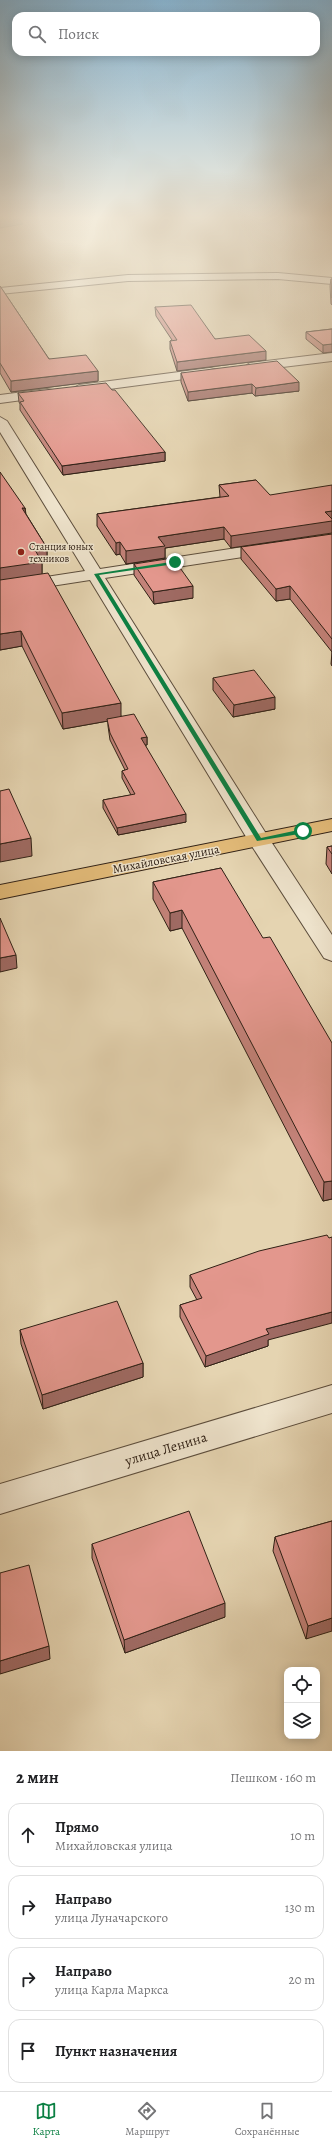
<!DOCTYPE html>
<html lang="ru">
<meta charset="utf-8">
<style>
body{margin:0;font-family:Alegreya,serif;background:#f2f2f2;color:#202124}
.controls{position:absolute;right:12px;bottom:12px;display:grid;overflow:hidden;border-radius:8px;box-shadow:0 2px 10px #0003}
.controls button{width:36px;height:36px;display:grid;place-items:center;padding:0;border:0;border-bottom:1px solid #e0e0e0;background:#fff;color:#202124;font:20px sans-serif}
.stop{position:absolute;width:12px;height:12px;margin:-9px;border:3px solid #0b8043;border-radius:50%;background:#fff}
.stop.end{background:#0b8043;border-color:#fff;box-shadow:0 1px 4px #0008}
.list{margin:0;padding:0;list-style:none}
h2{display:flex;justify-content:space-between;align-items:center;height:52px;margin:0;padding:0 16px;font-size:17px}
h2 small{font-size:13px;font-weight:400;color:#757577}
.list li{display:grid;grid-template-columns:26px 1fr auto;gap:12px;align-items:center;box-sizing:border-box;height:64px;margin:0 8px 8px;padding:0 8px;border:1px solid #e0e0e0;border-radius:12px}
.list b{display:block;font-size:15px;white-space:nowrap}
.list p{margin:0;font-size:13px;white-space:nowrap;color:#757577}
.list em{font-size:13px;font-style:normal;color:#757577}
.icon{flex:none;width:22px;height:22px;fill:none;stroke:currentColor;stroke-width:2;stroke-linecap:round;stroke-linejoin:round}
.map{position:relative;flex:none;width:332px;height:1751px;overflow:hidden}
.search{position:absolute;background:#fff;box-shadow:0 2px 10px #0003;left:12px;right:12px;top:12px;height:44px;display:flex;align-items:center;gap:10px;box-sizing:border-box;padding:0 14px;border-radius:12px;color:#757577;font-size:15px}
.sheet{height:340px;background:#fff}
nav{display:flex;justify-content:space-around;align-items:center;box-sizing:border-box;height:56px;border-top:1px solid #e0e0e0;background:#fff;font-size:11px;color:#757577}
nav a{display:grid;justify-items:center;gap:2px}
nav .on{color:#0b8043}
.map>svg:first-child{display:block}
.water{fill:#97b7b3;stroke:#6e7b74}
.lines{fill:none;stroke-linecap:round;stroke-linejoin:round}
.minor-casing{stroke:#5d4e3d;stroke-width:2}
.major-casing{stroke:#302116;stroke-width:2}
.minor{fill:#eee3cc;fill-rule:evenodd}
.major{fill:#e2ba78;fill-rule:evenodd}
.wall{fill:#c38279;stroke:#302116}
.shaded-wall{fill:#9f6a63;stroke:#302116}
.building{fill:#e3978d;stroke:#302116}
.route{fill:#0b8043}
.poi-dot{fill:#8f2418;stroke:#eee3cc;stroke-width:1.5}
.labels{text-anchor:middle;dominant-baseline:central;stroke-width:3;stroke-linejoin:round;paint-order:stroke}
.far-poi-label{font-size:10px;fill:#302116;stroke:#eee3cc;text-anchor:start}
.street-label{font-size:12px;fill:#302116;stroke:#eee3cc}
.near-street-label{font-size:14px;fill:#302116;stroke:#eee3cc}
</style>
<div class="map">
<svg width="332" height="1751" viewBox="0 0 332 1751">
<rect width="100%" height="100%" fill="#e5d4b1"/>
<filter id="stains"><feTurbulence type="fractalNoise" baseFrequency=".005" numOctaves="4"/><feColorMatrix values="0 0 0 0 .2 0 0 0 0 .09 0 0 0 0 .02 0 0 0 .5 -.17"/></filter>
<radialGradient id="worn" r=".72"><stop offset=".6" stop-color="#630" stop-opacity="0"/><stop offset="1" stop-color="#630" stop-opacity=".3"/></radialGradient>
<path class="water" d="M0 219H19L23 224 0 228Z"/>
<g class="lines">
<g class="minor-casing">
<path id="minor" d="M278 273 332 278V284L278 279 128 281 0 294V288L128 275Z
M332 353V361L250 371 244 367 250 363Z
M210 368 215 369 217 372 215 375 79 393 72 389 79 385Z
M47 389 52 390 54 393 52 396 0 403V395Z
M0 417 7 421 100 569 269 543 275 545 277 548 275 551 269 553 105 578 270 840 332 935V961L324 958 248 840 90 580 0 594V584L85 571 0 432Z
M332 1385V1413L0 1514V1484Z"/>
</g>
<g class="major-casing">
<path id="major" d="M332 819V831L0 899V885Z"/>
</g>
<use href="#minor" class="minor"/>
<use href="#major" class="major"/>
</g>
<path class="wall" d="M331 279H332V305L331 304 330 286Z
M0 286 49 359 98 371V381L11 392 0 373Z
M155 307 215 339 266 360 177 371 170 349V341L172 340 156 316Z
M332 329V352L323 353 306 339V332Z
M181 373 299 391 255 396 252 393 188 401 181 382Z
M18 393 165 452V461L63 475 20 410V404L19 402Z
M256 480 231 548 224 539 165 548V558L126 564 120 554 116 555 97 526V514L220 497 219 485Z
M25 508 26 514 47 548V562L42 563V574L121 716 147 737V745H145L186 822 118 835 103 808V800L131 795 122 778V771L125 770 110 740 108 726V721L63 729 22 646 0 650Z
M332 534V666L331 664 332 652 290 599 276 601 241 559V547Z
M134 564 193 598 154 604 134 575Z
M213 678 275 709 233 717 213 690Z
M332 846V874L326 864 327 847Z
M221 868 332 1199 323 1201 182 928 170 931 153 899V882Z
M190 1275 268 1340V1346L205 1367 180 1317V1305L197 1300 190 1287Z
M20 1330 143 1363V1377L43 1409 21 1344Z
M332 1521 306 1639 273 1551 275 1537Z
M92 1544 225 1617 125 1653 92 1558Z"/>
<path class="shaded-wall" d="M332 344V352L323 353V345Z
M266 351V360L177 371V362Z
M98 371V381L11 392V381Z
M299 382V391L255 396 256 388Z
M252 384V393L188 401V392Z
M165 452V461L63 475 62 466Z
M22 508H25L26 522Z
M332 511V533L231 548V536L325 512Z
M224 527V539L165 548V558L126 564V551L158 537Z
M120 542V554L116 555V543Z
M47 548V562L42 563V576L0 583V568L35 550Z
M193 586V598L154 604 153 592Z
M290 586V599L276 601V589Z
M21 631 22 646 0 650V634Z
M275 697V709L233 717 234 705Z
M121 703V719H107L108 721 63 729 62 713Z
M147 737V745H141V738Z
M186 814V822L118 835 117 828Z
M31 838 32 856 0 862V844Z
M182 910V928L170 931V913Z
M16 955 17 968 0 972V958Z
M332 1181V1199L323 1201 324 1182Z
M332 1312V1323L268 1340V1346L205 1367 206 1356 266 1329Z
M143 1363V1377L43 1409 42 1395Z
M225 1603V1617L125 1653 124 1640Z
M332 1618V1631L306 1639 308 1626Z
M49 1646 50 1659 0 1674V1661Z"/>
<path class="building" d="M331 279H332V298V297Z
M0 286 49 359 86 355 98 371 11 381 0 363Z
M191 305 215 339 249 335 266 351 177 362 170 341 177 340 155 307Z
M332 329V344L323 345 306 332Z
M277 361 299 382 256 388 252 384 188 392 181 373Z
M106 383 112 390H115L165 452 62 466 20 402 24 401 18 393Z
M0 472 25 508H22L47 548 35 550 42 562 0 568Z
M256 480 270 495 332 485V511L325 512 332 519V521L231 536 224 527 158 537 165 546 126 551 120 542 116 543 97 514 229 496 219 485Z
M332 534V639L290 586 276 589 241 547Z
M173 558 193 586 153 592 134 564Z
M48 573 121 703 62 713 21 631 0 634V580Z
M254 670 275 697 234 705 213 678Z
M134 714 147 737 141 738 186 814 117 828 103 800 135 794 122 771 128 769 110 733 107 719Z
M9 789 31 838 0 844V791Z
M332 846V854L327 847Z
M221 868 263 938 270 937 332 1043V1181L324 1182 182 910 170 913 153 882Z
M0 918 16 955 0 958Z
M327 1235 329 1238 332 1237V1312L266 1329 269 1334 206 1356 180 1305 202 1298 190 1275 259 1251Z
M117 1301 143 1363 42 1395 20 1330Z
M189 1511 225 1603 124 1640 92 1544Z
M332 1521V1618L308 1626 275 1537Z
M29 1565 49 1646 0 1661V1573Z"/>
<linearGradient id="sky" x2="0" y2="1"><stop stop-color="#87b5d3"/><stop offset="0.47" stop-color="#f3ecdc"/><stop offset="1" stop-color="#f3ecdc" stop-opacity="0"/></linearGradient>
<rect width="332" height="464" fill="url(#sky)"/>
<path class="route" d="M177 561 175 564 99 575 261 838 303 829 306 831 305 833 257 841 94 574Z"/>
<circle class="poi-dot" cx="21" cy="552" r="4"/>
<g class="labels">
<g class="far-poi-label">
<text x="29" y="546">Станция юных<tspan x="29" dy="12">техников</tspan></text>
</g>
<g class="street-label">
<text transform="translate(166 859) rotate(-11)">Михайловская улица</text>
</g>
<g class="near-street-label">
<text transform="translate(166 1449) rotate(-17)">улица Ленина</text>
</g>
</g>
<rect width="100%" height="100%" filter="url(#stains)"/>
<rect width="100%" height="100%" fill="url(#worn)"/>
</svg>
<div class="controls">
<button><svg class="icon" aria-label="locate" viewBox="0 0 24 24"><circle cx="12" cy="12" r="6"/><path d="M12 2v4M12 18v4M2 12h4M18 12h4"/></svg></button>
<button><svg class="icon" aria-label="layers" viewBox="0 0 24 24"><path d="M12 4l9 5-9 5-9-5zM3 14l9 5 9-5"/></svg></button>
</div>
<div class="stop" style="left:303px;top:831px"></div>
<div class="stop end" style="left:175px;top:562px"></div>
<div class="search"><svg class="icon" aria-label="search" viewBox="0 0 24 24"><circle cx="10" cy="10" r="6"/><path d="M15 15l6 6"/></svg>Поиск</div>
</div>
<section class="sheet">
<h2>2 мин<small>Пешком · 160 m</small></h2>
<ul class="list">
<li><svg class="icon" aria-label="ahead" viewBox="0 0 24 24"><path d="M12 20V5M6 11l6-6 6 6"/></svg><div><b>Прямо</b><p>Михайловская улица</p></div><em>10 m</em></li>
<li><svg class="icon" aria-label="right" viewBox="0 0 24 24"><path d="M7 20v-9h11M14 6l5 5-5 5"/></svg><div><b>Направо</b><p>улица Луначарского</p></div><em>130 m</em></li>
<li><svg class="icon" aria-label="right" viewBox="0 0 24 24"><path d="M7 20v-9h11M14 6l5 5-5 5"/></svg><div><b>Направо</b><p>улица Карла Маркса</p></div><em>20 m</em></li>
<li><svg class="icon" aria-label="arrive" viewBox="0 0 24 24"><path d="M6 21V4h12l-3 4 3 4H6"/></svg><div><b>Пункт назначения</b></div></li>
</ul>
</section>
<nav>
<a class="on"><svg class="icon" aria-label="map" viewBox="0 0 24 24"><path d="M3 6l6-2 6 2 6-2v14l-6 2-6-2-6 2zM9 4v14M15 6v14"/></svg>Карта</a>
<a><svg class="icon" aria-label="directions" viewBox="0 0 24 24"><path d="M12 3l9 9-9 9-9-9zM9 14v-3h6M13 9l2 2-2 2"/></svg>Маршрут</a>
<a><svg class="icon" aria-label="saved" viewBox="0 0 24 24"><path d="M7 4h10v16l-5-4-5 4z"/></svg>Сохранённые</a>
</nav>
